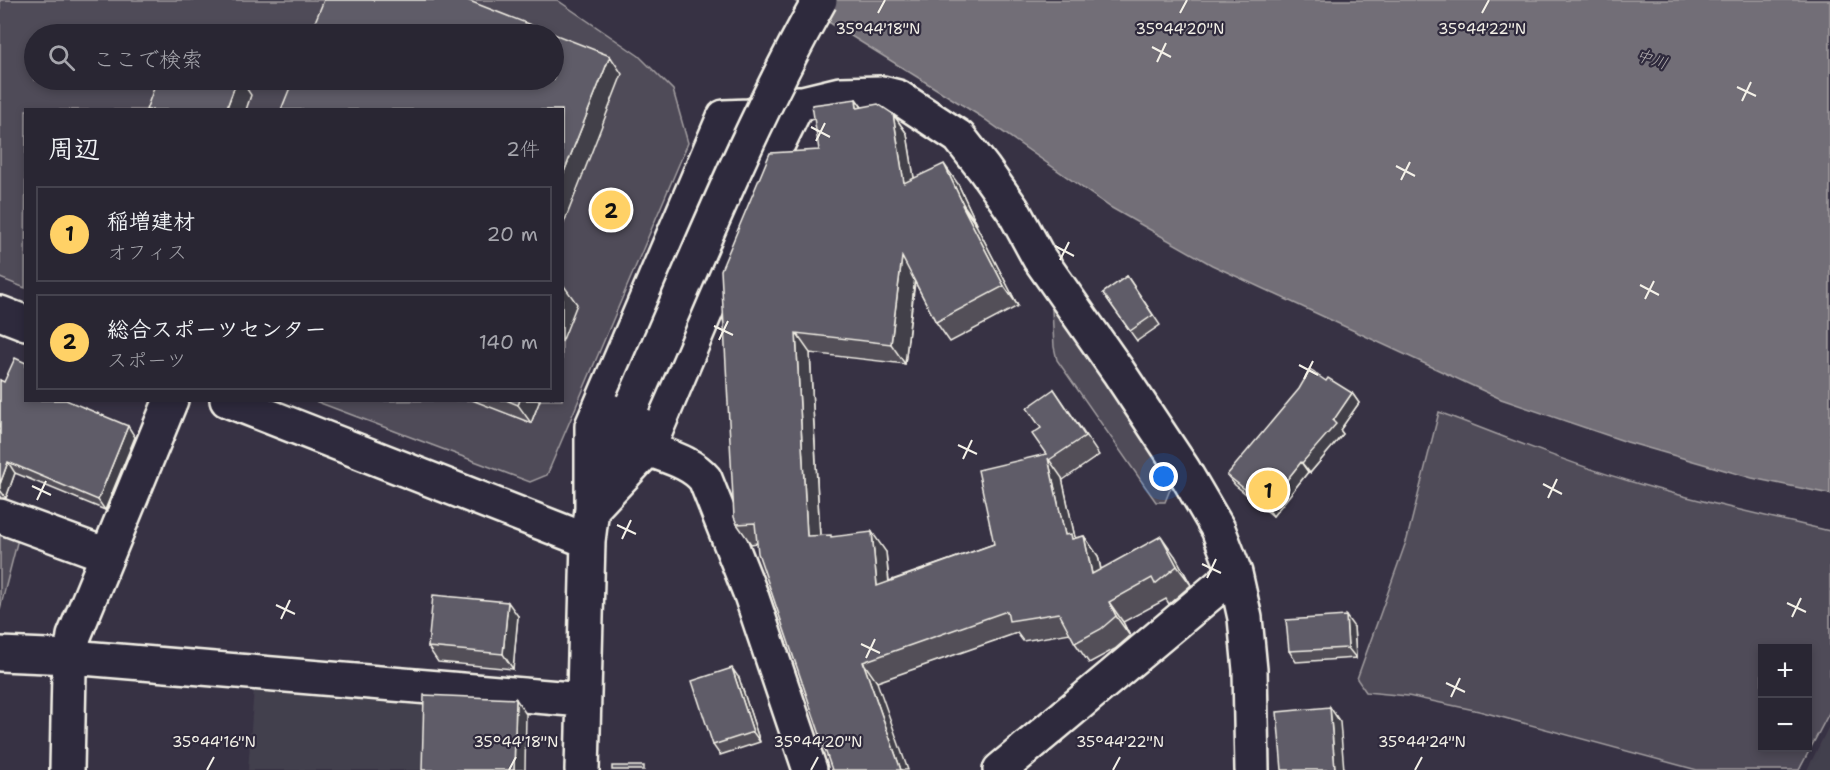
<!DOCTYPE html>
<html lang="ja">
<meta charset="utf-8">
<style>
body{margin:0;font-family:"Shantell Sans","Klee One",sans-serif;background:#312e3b;color:#f1f3f6}
.controls{position:absolute;right:18px;bottom:18px;display:grid;overflow:hidden;border-radius:0px;box-shadow:0 3px 9px #0003}
.controls button{width:54px;height:54px;display:grid;place-items:center;padding:0;border:0;border-bottom:2px solid #45434e;background:#292633;color:#f1f3f6;font:30px sans-serif}
.you{position:absolute;left:1164px;top:477px;width:21px;height:21px;margin:-15px;border:4px solid #fff;border-radius:50%;background:#1a73e8;box-shadow:0 0 0 9px #1a73e833}
.badge{display:grid;place-items:center;width:39px;height:39px;border-radius:50%;background:#ffd166;color:#111;font-size:20px;font-weight:700}
.pin{position:absolute;translate:-50% -50%;border:3px solid #fff;box-shadow:0 2px 6px #0006}
.list{margin:0;padding:0;list-style:none}
h2{display:flex;justify-content:space-between;align-items:center;height:78px;margin:0;padding:0 24px;font-size:26px}
h2 small{font-size:20px;font-weight:400;color:#a5a5ac}
.list li{display:grid;grid-template-columns:39px 1fr auto;gap:18px;align-items:center;box-sizing:border-box;height:96px;margin:0 12px 12px;padding:0 12px;border:2px solid #45434e;border-radius:0px}
.list b{display:block;font-size:22px;white-space:nowrap}
.list p{margin:0;font-size:20px;white-space:nowrap;color:#a5a5ac}
.list em{font-size:20px;font-style:normal;color:#a5a5ac}
.icon{flex:none;width:33px;height:33px;fill:none;stroke:currentColor;stroke-width:2;stroke-linecap:round;stroke-linejoin:round}
.map{position:relative;flex:none;width:1830px;height:770px;overflow:hidden}
.search{position:absolute;background:#292633;box-shadow:0 3px 9px #0003;left:24px;top:24px;width:540px;height:66px;display:flex;align-items:center;gap:15px;box-sizing:border-box;padding:0 21px;border-radius:33px;color:#a5a5ac;font-size:22px}
.panel{position:absolute;background:#292633;box-shadow:0 3px 9px #0003;left:24px;top:108px;width:540px;height:294px;border-radius:0px}
.map>svg:first-child{display:block}
.built{fill:#433f4e}
.green{fill:#504b59;stroke:#a29ea0;stroke-width:1.5;fill-rule:evenodd}
.water{fill:#726e77;stroke:#a6a2a4;stroke-width:1.5}
.lines{fill:none;stroke-linecap:round;stroke-linejoin:round}
.minor-casing{stroke:#f4f1e8;stroke-width:38}
.minor{stroke:#2f2a3d;stroke-width:33}
.minor-bridge-casing{stroke:#f4f1e8;stroke-width:38;stroke-linecap:butt}
.minor-bridge{stroke:#2f2a3d;stroke-width:33}
.wall{fill:#524f59;stroke:#f4f1e8;stroke-width:1.5}
.shaded-wall{fill:#424048;stroke:#f4f1e8;stroke-width:1.5}
.building{fill:#5f5c67;stroke:#f4f1e8;stroke-width:1.5}
.ticks{fill:none;stroke:#f4f1e8;stroke-width:2}
.labels{text-anchor:middle;dominant-baseline:central;stroke-width:4.5;stroke-linejoin:round;paint-order:stroke}
.water-label{font-size:16px;font-style:italic;fill:#bab6b5;stroke:#2f2a3d}
.ticks-label{font-size:15px;text-anchor:middle;fill:#f4f1e8;stroke:#2f2a3d;stroke-width:4.5;stroke-linejoin:round;paint-order:stroke}
</style>
<div class="map">
<svg width="1830" height="770" viewBox="0 0 1830 770">
<rect width="100%" height="100%" fill="#373244"/>
<filter id="ink" filterUnits="userSpaceOnUse"><feTurbulence type="fractalNoise" baseFrequency=".0167" numOctaves="2"/><feDisplacementMap in="SourceGraphic" scale="12" xChannelSelector="R" yChannelSelector="G"/><feConvolveMatrix kernelMatrix="1 2 1 2 8 2 1 2 1" color-interpolation-filters="sRGB"/></filter>
<g filter="url(#ink)">
<path class="built" d="M254 687 430 701 429 770H248Z
M1830 724V770H1807Z"/>
<path class="green" d="M0 0H557L639 56 673 90 688 143 547 475 530 482 315 401 562 400V110H26L25 288 0 278ZM34 34H554V80H34Z
M1057 304 1172 479 1171 487 1165 502H1156L1057 360 1054 347 1052 310Z
M1439 412C1502 436 1565 462 1629 481 1695 501 1763 515 1830 531V711L1799 770H1697L1479 711 1408 696 1366 692 1357 679 1407 539ZM1808 648V748H1762V648Z
M0 523 20 531 0 609Z"/>
<path class="water" d="M793 0H1830V494L1752 478 1627 442 1501 399 1212 265 1110 207 980 116Z"/>
<g class="lines">
<g class="minor-casing">
<path id="minor" d="M0 313 26 323
M227 400 588 541
M648 449C668 457 691 462 705 479L751 595 810 770
M592 509V426L724 117 749 116 840 94 882 93 898 97 959 137 984 169 1013 210 1039 258 1118 371 1183 469 1218 529 1235 573 1245 618 1250 670 1252 770
M592 509 648 449 767 166 798 103
M0 516 107 555
M0 654 71 657 583 700
M67 770 69 671 74 636 171 400
M582 770 588 541 592 509 633 403
M1000 770 1235 573"/>
</g>
<use href="#minor" class="minor"/>
<g class="minor-bridge-casing">
<path id="minor-bridge" d="M633 403C693 268 747 129 820 0"/>
</g>
<use href="#minor-bridge" class="minor-bridge"/>
</g>
<path class="wall" d="M856 99 862 107 893 114 907 134 914 178 958 184 977 224 976 225 1018 306 950 342 936 322 915 282 905 364 810 353 820 535 833 537 886 552 889 581 994 544 1046 454 1041 428 1054 389 1099 455 1063 480 1062 478 1075 538 1084 536 1098 556 1101 569 1175 556 1191 585 1169 604 1166 599 1123 622 1130 636 1115 649 1089 663 1075 643 1070 633 1023 641 1017 633 877 682 757 543 751 544 737 524 819 150Z
M1127 276 1160 325 1137 341 1103 293Z
M0 380 26 400 135 437 105 510 15 473 6 498H0Z
M1326 381 1352 393 1359 403 1340 430 1343 434 1310 473 1308 472 1273 516 1235 485 1227 475Z
M472 400H540L531 423Z
M518 616 513 669 438 662 428 647Z
M1354 627 1356 658 1296 662 1289 651Z
M739 678 760 742 720 755 713 745Z"/>
<path class="shaded-wall" d="M610 56 622 74 562 228V177Z
M237 80H241L251 95 246 110H226Z
M856 99 870 119 857 108Z
M893 114 907 134 918 203 904 183Z
M944 164 958 184 977 224 963 204Z
M962 205 976 225 1018 306 1004 286Z
M902 257 915 277 905 364 891 344Z
M564 286 577 304 562 342V290Z
M796 333 810 353 821 556 807 536Z
M1352 393 1359 403 1340 430 1343 434 1310 473 1302 463Z
M520 400H540L531 423 518 405Z
M128 426 135 437 105 510 98 500Z
M1048 458 1062 478 1076 542 1065 535Z
M8 462 15 473 6 498 0 490V484Z
M1301 462 1308 472 1273 516 1266 506Z
M872 532 886 552 891 605 877 586Z
M1084 536 1098 556 1106 594 1092 574Z
M1161 536 1175 556 1191 585 1177 566Z
M508 602 518 616 513 669 503 654Z
M1109 602 1123 622 1130 636 1116 616Z
M1346 616 1354 627 1356 658 1348 648Z
M863 662 877 682 908 770H901Z
M732 668 739 678 760 742 753 732Z
M516 699 526 714 525 770H514Z
M1330 707 1340 722 1344 770H1335Z"/>
<path class="building" d="M324 0H467L610 56 562 177V110H281L293 80H554V34H310Z
M157 80H237L226 110H146Z
M856 99 857 108 878 104 893 114 904 183 944 164 963 204 962 205 1004 286 936 322 902 257 891 344 796 333 807 536 831 535V537L872 532 877 586 994 544 978 470 1046 454 1032 434 1041 428 1027 408 1054 389 1085 436 1049 460 1048 458 1065 535 1071 534 1072 539 1084 536 1092 574 1161 536 1177 566 1155 584 1152 578 1109 602 1116 616 1101 629 1075 643 1059 613 1009 621 1007 611 863 662 901 770H832L758 553 755 523 737 524 734 517 721 270 770 153 819 150 812 105Z
M1127 276 1153 315 1130 331 1103 293Z
M15 358 26 363V400H66L128 426 98 500 8 462 0 484V380L4 382Z
M1310 370 1326 381 1328 378 1352 393 1333 421 1336 424 1302 463 1301 462 1266 506 1227 475 1299 389Z
M506 400H520L518 405Z
M433 595 508 602 503 654 428 647Z
M1346 616 1348 648 1289 651 1286 620Z
M732 668 753 732 713 745 692 681Z
M424 695 516 699 514 770H422Z
M1330 707 1335 770H1282L1277 712Z
M612 766H644V770H612Z"/>
</g>
<path class="ticks" d="M878 13 885 0M1180 13 1187 0M1482 13 1489 0M1152 47 1171 57M1157 62 1166 43M1737 87 1756 96M1742 101 1751 82M811 127 830 137M816 141 825 123M1396 166 1415 176M1401 180 1410 162M1055 246 1074 256M1060 260 1069 242M1640 285 1659 295M1645 299 1654 281M714 326 733 335M719 340 728 321M1299 365 1318 375M1304 379 1313 361M958 445 977 454M963 459 972 440M1543 484 1562 494M32 486 51 495M1548 498 1557 479M37 500 46 481M617 525 636 534M622 539 631 520M1202 564 1221 573M1207 578 1216 559M1787 603 1806 612M276 605 295 614M1792 617 1801 598M281 619 290 600M861 644 880 653M866 658 875 639M1446 683 1465 692M1451 697 1460 678M207 770 214 757M509 770 516 757M811 770 818 757M1113 770 1120 757M1415 770 1422 757"/>
<g class="labels">
<g class="water-label">
<text transform="translate(1652 59) rotate(18)">中川</text>
</g>
</g>
<g class="ticks-label">
<text x="878" y="34">35°44'18"N</text>
<text x="1180" y="34">35°44'20"N</text>
<text x="1482" y="34">35°44'22"N</text>
<text x="214" y="747">35°44'16"N</text>
<text x="516" y="747">35°44'18"N</text>
<text x="818" y="747">35°44'20"N</text>
<text x="1120" y="747">35°44'22"N</text>
<text x="1422" y="747">35°44'24"N</text>
</g>
</svg>
<div class="controls">
<button>+</button>
<button>−</button>
</div>
<div class="you"></div>
<div class="pin badge" style="left:1268px;top:490px">1</div>
<div class="pin badge" style="left:611px;top:210px">2</div>
<div class="search"><svg class="icon" aria-label="search" viewBox="0 0 24 24"><circle cx="10" cy="10" r="6"/><path d="M15 15l6 6"/></svg>ここで検索</div>
<section class="panel">
<h2>周辺<small>2件</small></h2>
<ul class="list">
<li><span class="badge">1</span><div><b>稲増建材</b><p>オフィス</p></div><em>20 m</em></li>
<li><span class="badge">2</span><div><b>総合スポーツセンター</b><p>スポーツ</p></div><em>140 m</em></li>
</ul>
</section>
</div>
